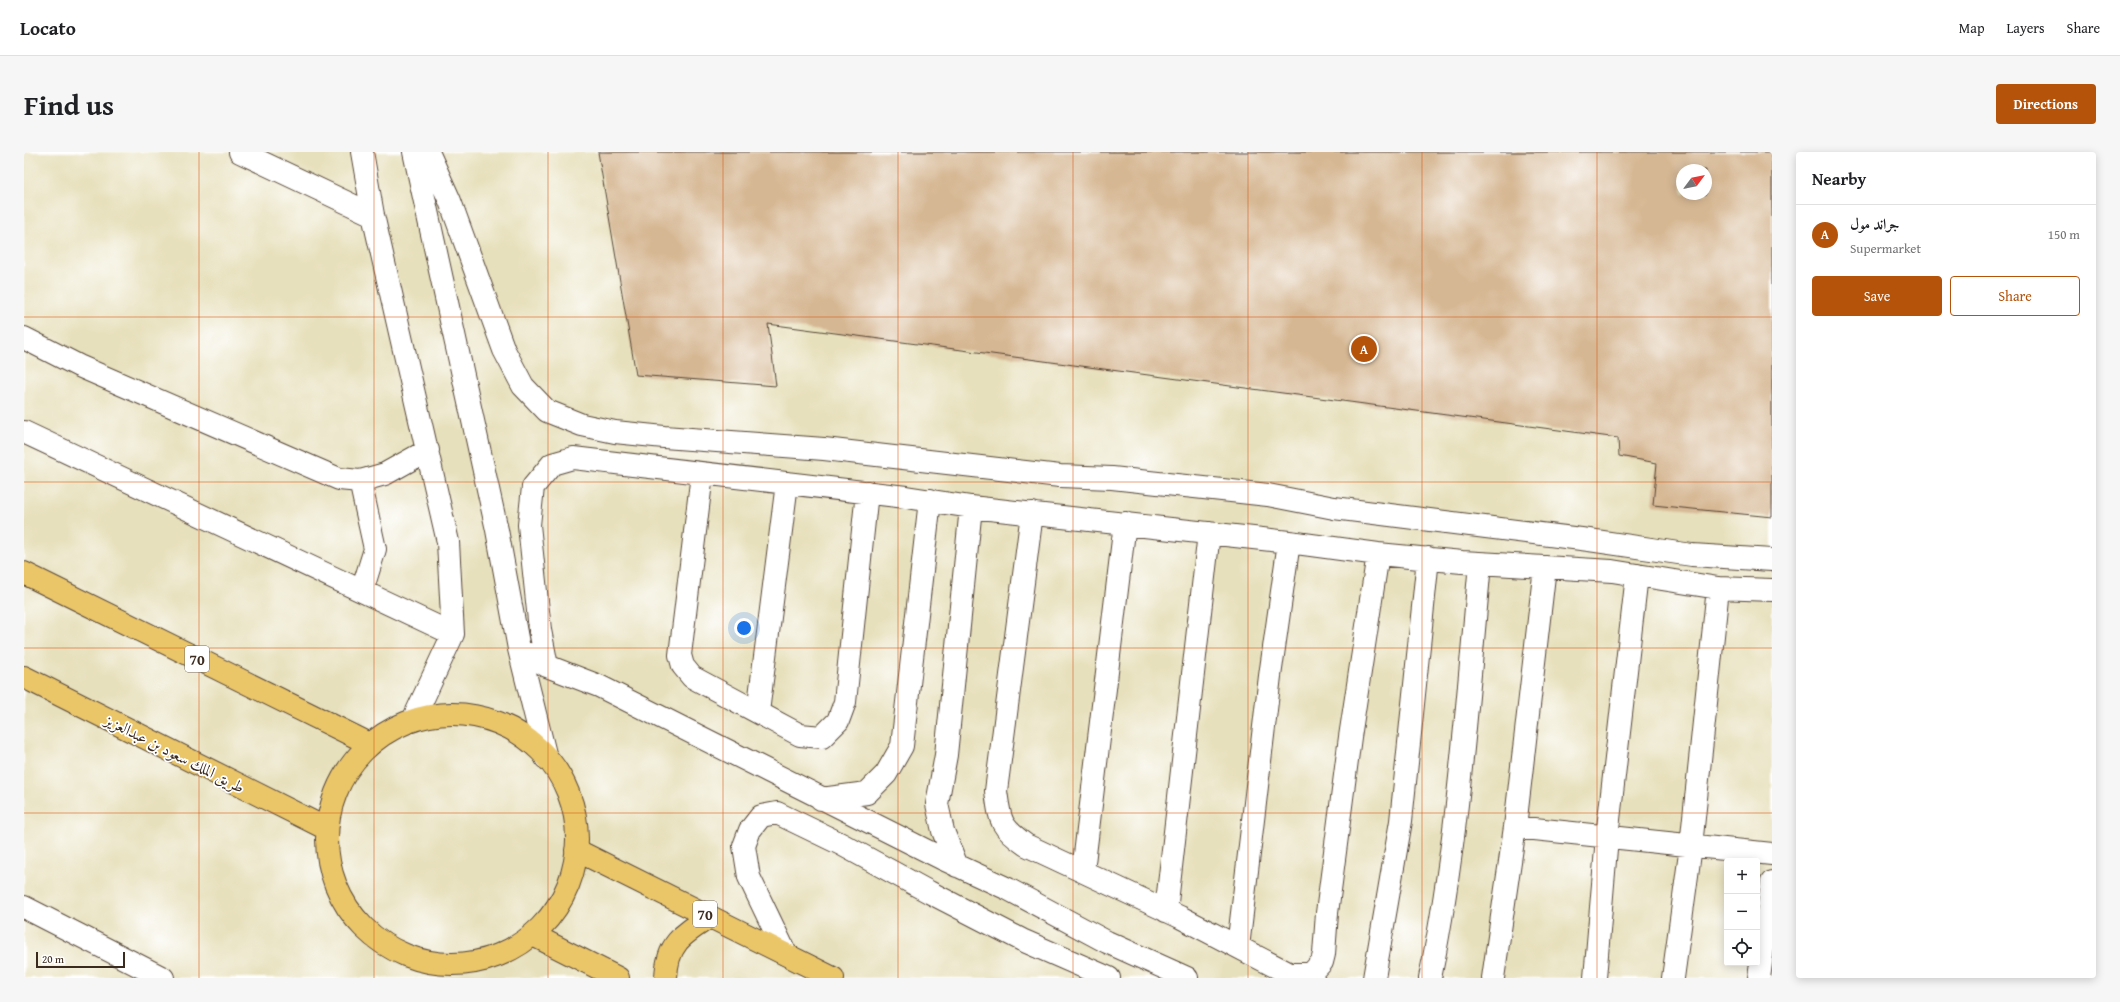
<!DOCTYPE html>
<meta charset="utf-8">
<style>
body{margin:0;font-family:"Gentium Book Plus",Amiri,serif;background:#f6f6f6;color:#202124}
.controls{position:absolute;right:12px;bottom:12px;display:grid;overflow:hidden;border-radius:4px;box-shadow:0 2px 10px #0003}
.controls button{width:36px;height:36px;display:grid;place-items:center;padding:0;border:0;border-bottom:1px solid #e0e0e0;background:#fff;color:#202124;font:20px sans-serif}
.compass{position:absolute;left:1652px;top:12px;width:36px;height:36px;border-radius:50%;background:#fff;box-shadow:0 2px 10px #0003;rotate:58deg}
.scale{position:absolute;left:12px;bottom:10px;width:89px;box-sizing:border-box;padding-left:4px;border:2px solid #3b2a1e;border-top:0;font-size:11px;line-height:14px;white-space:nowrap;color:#3b2a1e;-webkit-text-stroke:3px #fff;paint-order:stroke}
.you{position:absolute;left:720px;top:476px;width:14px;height:14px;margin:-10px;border:3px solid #fff;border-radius:50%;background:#1a73e8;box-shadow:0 0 0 6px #1a73e833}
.badge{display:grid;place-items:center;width:26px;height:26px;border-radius:50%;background:#b45309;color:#fff;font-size:13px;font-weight:700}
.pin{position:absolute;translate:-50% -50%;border:2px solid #fff;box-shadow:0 1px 4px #0006}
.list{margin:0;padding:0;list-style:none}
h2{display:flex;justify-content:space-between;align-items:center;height:52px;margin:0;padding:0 16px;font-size:17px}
h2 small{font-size:13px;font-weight:400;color:#757577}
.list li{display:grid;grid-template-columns:26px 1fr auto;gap:12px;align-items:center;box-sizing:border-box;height:60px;padding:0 16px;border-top:1px solid #e0e0e0}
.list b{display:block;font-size:15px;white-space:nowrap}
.list p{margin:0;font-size:13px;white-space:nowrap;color:#757577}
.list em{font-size:13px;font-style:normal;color:#757577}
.actions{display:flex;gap:8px;padding:12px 16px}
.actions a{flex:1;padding:9px 0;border:1px solid #b45309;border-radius:4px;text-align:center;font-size:14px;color:#b45309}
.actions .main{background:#b45309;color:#fff}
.icon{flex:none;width:22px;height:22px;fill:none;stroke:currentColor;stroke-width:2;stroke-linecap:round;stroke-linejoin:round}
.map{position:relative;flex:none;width:1748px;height:826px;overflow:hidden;border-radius:4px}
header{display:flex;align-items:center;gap:24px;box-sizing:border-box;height:56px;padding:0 20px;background:#fff;border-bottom:1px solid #e0e0e0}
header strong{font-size:19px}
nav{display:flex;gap:22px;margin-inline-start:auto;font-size:14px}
.intro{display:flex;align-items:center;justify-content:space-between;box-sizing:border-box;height:96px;padding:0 24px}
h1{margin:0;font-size:28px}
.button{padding:10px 18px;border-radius:4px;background:#b45309;color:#fff;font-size:14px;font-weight:700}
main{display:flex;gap:24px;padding:0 24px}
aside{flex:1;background:#fff;border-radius:4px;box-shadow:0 2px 10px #0003}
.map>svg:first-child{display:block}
.building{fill:#d6b793;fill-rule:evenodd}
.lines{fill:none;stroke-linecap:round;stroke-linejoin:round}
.minor-casing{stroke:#554536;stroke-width:24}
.highway-casing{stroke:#554536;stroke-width:24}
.minor{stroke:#fff;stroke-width:22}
.highway{stroke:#ebc669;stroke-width:22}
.grid{fill:none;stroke:#d7540e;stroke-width:1;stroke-opacity:0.55}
.labels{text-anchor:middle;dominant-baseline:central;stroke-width:3.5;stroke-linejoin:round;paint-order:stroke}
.shield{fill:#fff;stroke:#766a62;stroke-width:1}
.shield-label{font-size:15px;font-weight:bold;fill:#3b2a1e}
.street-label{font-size:16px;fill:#3b2a1e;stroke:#fff}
</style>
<header>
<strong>Locato</strong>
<nav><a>Map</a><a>Layers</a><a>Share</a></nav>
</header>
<div class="intro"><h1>Find us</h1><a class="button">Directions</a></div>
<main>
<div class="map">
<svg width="1748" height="826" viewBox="0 0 1748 826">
<rect width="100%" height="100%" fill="#fff"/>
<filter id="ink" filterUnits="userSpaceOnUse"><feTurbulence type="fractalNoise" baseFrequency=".025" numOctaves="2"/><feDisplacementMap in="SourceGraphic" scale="8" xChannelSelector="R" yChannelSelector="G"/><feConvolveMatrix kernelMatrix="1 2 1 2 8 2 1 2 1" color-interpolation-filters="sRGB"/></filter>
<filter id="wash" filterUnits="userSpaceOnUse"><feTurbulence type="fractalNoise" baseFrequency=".012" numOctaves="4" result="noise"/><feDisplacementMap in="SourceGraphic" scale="16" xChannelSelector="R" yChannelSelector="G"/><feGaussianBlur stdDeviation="0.9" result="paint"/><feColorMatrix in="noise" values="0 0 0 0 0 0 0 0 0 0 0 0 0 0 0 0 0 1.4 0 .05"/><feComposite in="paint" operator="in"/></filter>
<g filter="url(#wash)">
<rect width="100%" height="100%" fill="#e7e0bc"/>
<g id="blocks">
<path class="building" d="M574 0H1748V365L1629 353 1633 311 1595 304 1594 286 744 172 752 234 612 223ZM1658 18H1682V42H1658Z"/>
</g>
</g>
<g filter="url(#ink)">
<use href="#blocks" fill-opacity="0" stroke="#554536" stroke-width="1"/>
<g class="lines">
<g class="minor-casing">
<path id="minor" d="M216 0 349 63
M338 0 349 63 424 390 429 482 389 568
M390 0 473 378 495 497 522 606
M404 0 426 49 480 198 499 234 523 259 558 273 591 280 640 285 800 297 1036 324 1088 326 1244 343 1310 356 1565 388 1668 403 1748 408
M0 186 55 214 315 327 336 329 361 322 404 298
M0 280 429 482
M678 322 656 503 659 514 668 525 776 583 798 585 814 569 821 550 843 340
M336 329 351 397 338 439
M1008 361 972 639C976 669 976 675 1002 693L1156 765 1266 822H1287L1298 810 1300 802 1303 761 1326 585 1354 402
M495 497 523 514 575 534 917 706 984 737 1083 790 1163 826
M523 514 516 478 505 373 509 335 528 312 549 306 882 345 947 355 1265 390 1354 402 1438 410 1588 419 1694 436 1748 438
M734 560 763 331
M797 647 843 641 862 622 878 594 906 348
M1491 675 1748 702
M933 714 919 679 913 652 922 603 947 355
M1059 719 1101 371
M0 755 139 826
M1142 759 1185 381
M1214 795 1246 524 1265 390
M762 802 725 725 720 694 726 678 737 664 753 661 817 692 905 740 998 788 1085 826
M1350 826 1377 669 1404 406
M1406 826C1434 690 1443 550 1456 412
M1469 826 1491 675 1521 415
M1571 826 1583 685 1613 423
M1649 826 1667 694 1694 436
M1735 826 1748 730"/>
</g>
<g class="highway-casing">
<path id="highway" d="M0 421 346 592
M0 525 303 677
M303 687a125 125 0 1 1 250 0a125 125 0 1 1-250 0Z
M552 698 809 826
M509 783 594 826
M642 826C643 791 659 782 686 765"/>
</g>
<use href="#minor" class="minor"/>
<use href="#highway" class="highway"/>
</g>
</g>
<path class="grid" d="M175 0V826M350 0V826M524 0V826M699 0V826M874 0V826M1049 0V826M1224 0V826M1398 0V826M1573 0V826M0 165H1748M0 330H1748M0 496H1748M0 661H1748"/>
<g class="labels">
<g class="shield">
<rect x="161" y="494" width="24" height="26" rx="3"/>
<rect x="669" y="749" width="24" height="26" rx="3"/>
</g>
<g class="shield-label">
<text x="173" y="507">70</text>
<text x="681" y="762">70</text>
</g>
<g class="street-label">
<text transform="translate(151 601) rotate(27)">طريق الملك سعود بن عبدالعزيز</text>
</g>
</g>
</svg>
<div class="controls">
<button>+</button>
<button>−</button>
<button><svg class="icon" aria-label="locate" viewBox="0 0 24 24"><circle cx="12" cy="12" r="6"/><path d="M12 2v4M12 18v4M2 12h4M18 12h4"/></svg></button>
</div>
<svg class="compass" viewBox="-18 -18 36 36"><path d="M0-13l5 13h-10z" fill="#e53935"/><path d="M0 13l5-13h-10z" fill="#757577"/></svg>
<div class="scale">20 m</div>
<div class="you"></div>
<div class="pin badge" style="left:1340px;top:197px">A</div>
</div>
<aside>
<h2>Nearby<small></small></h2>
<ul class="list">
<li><span class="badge">A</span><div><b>جراند مول</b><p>Supermarket</p></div><em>150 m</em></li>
</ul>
<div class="actions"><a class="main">Save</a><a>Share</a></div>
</aside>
</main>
